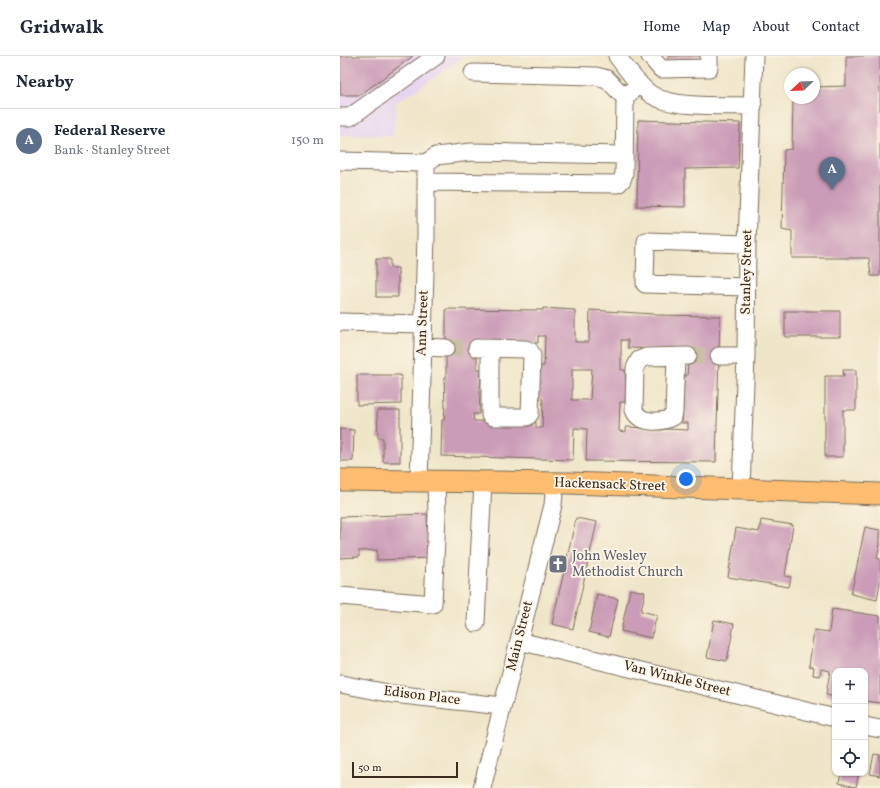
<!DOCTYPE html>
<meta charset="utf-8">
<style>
body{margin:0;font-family:Vollkorn,serif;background:#f6f6f7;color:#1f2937}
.controls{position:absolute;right:12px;bottom:12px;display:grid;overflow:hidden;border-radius:8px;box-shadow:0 1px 3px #0004}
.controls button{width:36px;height:36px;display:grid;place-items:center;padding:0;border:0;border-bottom:1px solid #e0e1e3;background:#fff;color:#1f2937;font:20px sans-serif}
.compass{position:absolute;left:444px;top:12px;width:36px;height:36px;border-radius:50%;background:#fff;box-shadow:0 1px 3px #0004;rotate:247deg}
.scale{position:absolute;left:12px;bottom:10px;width:106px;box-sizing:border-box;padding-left:4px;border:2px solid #3b2a1e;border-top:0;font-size:11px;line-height:14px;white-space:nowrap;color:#3b2a1e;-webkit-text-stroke:3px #fcf5e5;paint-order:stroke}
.you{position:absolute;left:346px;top:423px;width:14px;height:14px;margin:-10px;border:3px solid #fff;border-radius:50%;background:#1a73e8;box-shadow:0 0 0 6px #1a73e833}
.badge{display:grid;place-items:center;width:26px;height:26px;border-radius:50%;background:#db2777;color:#fff;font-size:13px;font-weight:700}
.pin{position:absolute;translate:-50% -33px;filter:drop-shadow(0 1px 2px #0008)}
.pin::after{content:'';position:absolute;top:21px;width:14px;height:12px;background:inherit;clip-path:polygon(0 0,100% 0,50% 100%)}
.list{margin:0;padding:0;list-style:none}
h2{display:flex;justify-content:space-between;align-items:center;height:52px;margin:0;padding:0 16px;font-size:17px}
h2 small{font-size:13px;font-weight:400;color:#747a83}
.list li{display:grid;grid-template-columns:26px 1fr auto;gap:12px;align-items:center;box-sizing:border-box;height:64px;padding:0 16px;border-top:1px solid #e0e1e3}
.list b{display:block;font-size:15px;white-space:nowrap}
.list p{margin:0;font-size:13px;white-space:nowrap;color:#747a83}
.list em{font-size:13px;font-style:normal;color:#747a83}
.icon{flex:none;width:22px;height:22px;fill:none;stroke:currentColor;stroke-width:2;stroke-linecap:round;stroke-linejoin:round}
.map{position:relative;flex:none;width:540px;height:732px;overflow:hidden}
header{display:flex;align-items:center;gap:24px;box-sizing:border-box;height:56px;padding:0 20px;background:#fff;border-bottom:1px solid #e0e1e3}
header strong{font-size:19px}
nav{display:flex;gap:22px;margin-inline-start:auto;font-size:14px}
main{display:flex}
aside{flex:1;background:#fff}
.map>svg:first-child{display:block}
.built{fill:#e5d3f1}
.building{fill:#cb9cb7;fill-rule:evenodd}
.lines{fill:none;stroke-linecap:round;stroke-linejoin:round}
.minor-tunnel{stroke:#cbc0a7;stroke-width:17;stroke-dasharray:17 8;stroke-linecap:butt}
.minor-casing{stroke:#7a6c5a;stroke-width:19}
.major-casing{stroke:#7a6c5a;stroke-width:23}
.minor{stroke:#fff;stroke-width:17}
.major{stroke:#fcbd6f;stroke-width:21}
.labels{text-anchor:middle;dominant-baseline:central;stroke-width:3.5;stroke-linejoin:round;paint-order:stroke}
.street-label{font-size:14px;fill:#3b2a1e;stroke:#fcf5e5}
.worship-label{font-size:14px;fill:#5b616d;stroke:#fcf5e5;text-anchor:start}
</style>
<header>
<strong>Gridwalk</strong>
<nav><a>Home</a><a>Map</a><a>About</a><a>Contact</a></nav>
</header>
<main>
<aside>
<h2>Nearby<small></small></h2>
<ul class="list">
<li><span class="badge" style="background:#5c6f8a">A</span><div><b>Federal Reserve</b><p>Bank · Stanley Street</p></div><em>150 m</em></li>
</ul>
</aside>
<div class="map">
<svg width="540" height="732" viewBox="0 0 540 732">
<rect width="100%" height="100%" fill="#fcf5e5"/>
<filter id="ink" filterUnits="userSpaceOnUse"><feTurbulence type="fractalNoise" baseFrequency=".025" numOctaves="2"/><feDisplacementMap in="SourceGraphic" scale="8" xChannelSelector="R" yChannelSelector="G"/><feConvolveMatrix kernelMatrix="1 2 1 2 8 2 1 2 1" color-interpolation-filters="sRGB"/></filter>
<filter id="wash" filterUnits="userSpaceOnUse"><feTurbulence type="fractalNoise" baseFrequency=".012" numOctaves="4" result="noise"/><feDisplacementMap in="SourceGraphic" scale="16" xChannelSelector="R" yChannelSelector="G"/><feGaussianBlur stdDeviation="0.9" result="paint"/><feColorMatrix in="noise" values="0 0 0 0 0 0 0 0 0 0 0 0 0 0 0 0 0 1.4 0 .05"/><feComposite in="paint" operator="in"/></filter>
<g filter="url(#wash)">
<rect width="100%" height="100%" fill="#efe6c9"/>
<path class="built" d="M0 0H124L77 34 56 46 53 80 0 79Z"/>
<g id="blocks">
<path class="building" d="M0 0H73L20 39H0Z
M328 0H364V5H328Z
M506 0H540V220H531L529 202H452V175L442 173 444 94 452 93 453 42H474V31L506 30Z
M298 64 400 67 398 112 345 113V151L297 150Z
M36 203H50V212H58V241H36Z
M203 252 235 254V286H249L250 254 314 258V259L380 260 376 406 246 405 247 373 234 372 233 404 101 400 102 364H104L105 349 104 322H106V253L203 254ZM198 280H205L204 310H199L198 342 203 343 202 372H196V366L134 365 133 358H139L141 313H137V285L198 287ZM281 284H288V292L349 294 347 320H344L342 367H348V374L286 371V376L279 375 280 346H285L286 330 285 314H281ZM232 313H252L250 344H232Z
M445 255H500V281H445Z
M503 314H516V354H503V401H485V320H504Z
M17 319H61V348L17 349Z
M37 354H60V406H43V382H38Z
M0 373 14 374 13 405H0Z
M87 458 89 502 37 504V494L19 495V501L0 502V461Z
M236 462 257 466 233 573 212 568Z
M421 464 453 469 445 520 451 521 449 531 388 521 396 472 419 476Z
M525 471 540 474V488L537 502 540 503V527L537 544 511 538Z
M290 533 305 536 301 555 317 559 311 582 281 575Z
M257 538 278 543 269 581 249 576Z
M492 553 540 560V647L525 645V615H495V641L486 639 490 615 481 613 480 620 473 619 474 611 469 610 474 574 489 576Z
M374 564 394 568 387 605 367 601Z
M534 698 540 699V720L530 718Z
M501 717H519L516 731 499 727Z"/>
</g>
</g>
<g filter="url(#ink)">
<use href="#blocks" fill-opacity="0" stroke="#7a6c5a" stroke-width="1"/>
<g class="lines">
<path class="minor-tunnel" d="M106 292H137
M348 300H379"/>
<g class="minor-casing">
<path id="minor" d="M277 0C287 13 298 30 312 39 334 53 386 49 413 50
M310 0 321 13 369 12V0
M133 17 256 20 267 23 285 42
M0 61H10L96 0
M0 105 86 107
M86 107 96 100 131 96 284 99
M86 126 278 128 282 124 284 118 285 42 299 27
M406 231 305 228 306 185 407 188
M0 266 83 268
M83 291 106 292
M137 292 185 293 190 295 192 300 190 358 187 361H153L150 359V293
M379 300H406
M336 301 334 356 333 361C321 367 299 368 294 354L295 312 299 304 306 301 348 300
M79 426 86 180V107
M401 433 406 300 407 188 414 0
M0 540 93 548 97 459 96 426
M136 567 143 426
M179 585 495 662
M1 628 53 638 162 650
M525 670 540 673
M142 732 213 449 215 427"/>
</g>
<g class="major-casing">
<path id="major" d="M0 424 229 427 540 438"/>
</g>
<use href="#minor" class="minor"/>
<use href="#major" class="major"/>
</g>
</g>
<defs>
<g id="church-square" transform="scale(1)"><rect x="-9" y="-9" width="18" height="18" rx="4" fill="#6b7280" stroke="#fcf5e5"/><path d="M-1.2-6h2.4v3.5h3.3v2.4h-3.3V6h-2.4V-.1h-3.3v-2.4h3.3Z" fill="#fff"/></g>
</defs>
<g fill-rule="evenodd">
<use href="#church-square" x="218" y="508"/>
</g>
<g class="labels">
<g class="street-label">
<text transform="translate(407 216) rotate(-89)">Stanley Street</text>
<text transform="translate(83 267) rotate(-88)">Ann Street</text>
<text transform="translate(270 429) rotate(2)">Hackensack Street</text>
<text transform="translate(180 580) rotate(-76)">Main Street</text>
<text transform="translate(337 623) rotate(14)">Van Winkle Street</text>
<text transform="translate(82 640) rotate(7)">Edison Place</text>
</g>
<g class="worship-label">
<text x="232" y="500">John Wesley<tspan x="232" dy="16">Methodist Church</tspan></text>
</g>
</g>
</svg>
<div class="controls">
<button>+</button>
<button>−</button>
<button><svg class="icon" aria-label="locate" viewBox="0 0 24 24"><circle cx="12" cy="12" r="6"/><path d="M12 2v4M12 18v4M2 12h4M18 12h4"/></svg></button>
</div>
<svg class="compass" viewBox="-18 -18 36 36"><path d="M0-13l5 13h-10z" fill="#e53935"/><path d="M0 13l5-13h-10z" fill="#747a83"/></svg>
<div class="scale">50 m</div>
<div class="you"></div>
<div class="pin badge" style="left:492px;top:134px;background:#5c6f8a">A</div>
</div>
</main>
